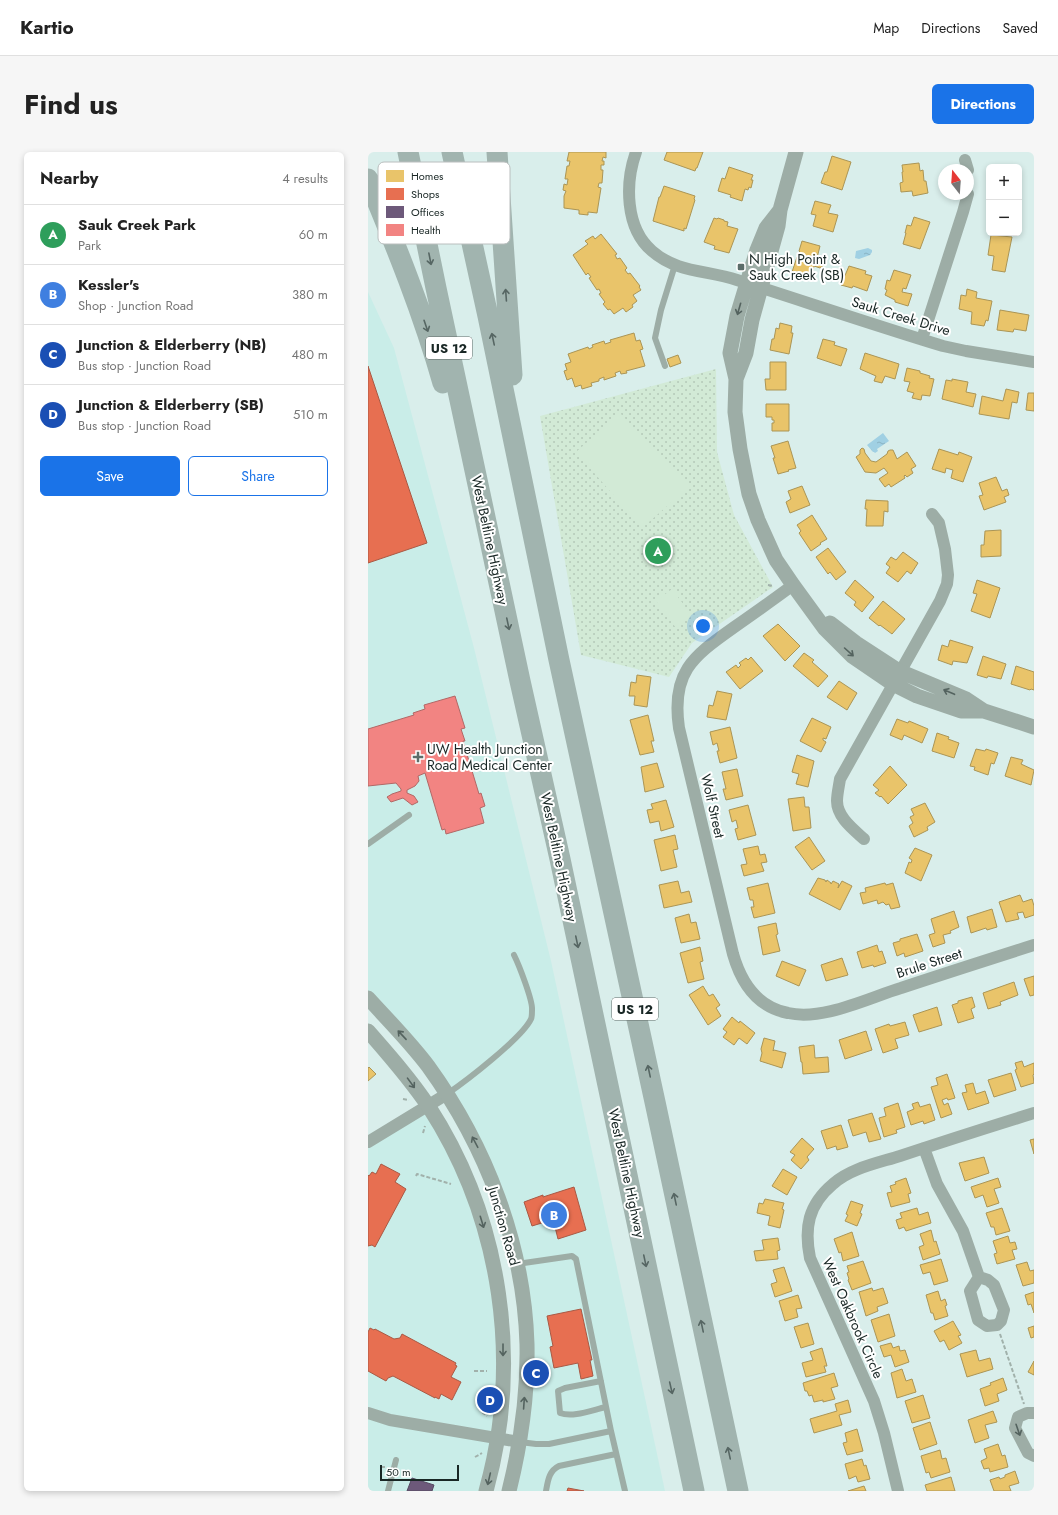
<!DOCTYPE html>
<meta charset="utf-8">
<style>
body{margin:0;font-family:Jost,sans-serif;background:#f6f6f6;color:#222}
.controls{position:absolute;right:12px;top:12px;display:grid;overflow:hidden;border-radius:6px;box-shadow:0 2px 6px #0003}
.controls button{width:36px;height:36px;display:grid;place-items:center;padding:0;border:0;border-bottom:1px solid #e0e0e0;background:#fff;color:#222;font:20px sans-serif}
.compass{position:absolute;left:570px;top:12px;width:36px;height:36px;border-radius:50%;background:#fff;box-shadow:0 2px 6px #0003;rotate:343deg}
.scale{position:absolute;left:12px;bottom:10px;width:79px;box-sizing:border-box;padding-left:4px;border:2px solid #192725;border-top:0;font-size:11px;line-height:14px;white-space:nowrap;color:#192725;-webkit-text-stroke:3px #fff;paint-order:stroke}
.you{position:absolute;left:335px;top:474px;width:14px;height:14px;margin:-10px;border:3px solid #fff;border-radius:50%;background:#1a73e8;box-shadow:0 0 0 6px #1a73e833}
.badge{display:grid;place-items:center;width:26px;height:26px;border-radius:50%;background:#1a73e8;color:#fff;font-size:13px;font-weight:700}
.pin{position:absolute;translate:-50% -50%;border:2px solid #fff;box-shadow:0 1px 4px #0006}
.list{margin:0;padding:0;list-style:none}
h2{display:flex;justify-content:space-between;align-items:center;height:52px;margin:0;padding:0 16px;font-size:17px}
h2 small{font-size:13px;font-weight:400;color:#767676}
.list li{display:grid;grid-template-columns:26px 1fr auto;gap:12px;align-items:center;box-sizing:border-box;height:60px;padding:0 16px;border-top:1px solid #e0e0e0}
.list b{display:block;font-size:15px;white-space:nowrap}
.list p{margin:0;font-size:13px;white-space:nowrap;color:#767676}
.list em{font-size:13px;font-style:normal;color:#767676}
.actions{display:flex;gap:8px;padding:12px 16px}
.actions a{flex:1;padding:9px 0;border:1px solid #1a73e8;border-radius:6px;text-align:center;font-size:14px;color:#1a73e8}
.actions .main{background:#1a73e8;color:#fff}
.map{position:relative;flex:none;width:666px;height:1339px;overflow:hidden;border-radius:6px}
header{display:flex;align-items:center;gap:24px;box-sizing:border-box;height:56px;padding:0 20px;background:#fff;border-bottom:1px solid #e0e0e0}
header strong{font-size:19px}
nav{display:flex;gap:22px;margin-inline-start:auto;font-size:14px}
.intro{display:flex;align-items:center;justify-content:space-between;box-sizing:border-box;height:96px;padding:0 24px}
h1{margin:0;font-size:28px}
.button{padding:10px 18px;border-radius:6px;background:#1a73e8;color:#fff;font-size:14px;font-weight:700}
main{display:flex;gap:24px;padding:0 24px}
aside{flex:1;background:#fff;border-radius:6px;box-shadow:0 2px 6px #0003}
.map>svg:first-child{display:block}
.built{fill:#c9ede8}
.park{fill:url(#park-dots)}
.garden{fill:#d2ead6}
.water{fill:url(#water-ripples)}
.homes{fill:#e9c46a;stroke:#ab9555}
.shops{fill:#e76f51;stroke:#a95944}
.offices{fill:#6d597a;stroke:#544a60}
.health{fill:#f28482;stroke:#b16866}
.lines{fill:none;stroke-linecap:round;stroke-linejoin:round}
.path{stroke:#a1b1ab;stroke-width:2;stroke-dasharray:4 2;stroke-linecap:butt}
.service{stroke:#9dada6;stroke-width:6}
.minor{stroke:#9dada6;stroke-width:12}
.tertiary{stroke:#9dada6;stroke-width:15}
.motorway{stroke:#a1b4af;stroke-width:21}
.oneway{stroke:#566663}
.oneway2{stroke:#54635f}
.poi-dot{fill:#5c6d6a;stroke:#fff;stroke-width:1.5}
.labels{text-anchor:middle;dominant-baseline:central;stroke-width:4;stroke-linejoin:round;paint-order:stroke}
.shield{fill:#fff;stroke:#5e6866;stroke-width:1}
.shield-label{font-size:13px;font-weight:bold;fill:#192725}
.poi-label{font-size:14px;fill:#192725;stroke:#fff;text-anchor:start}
.street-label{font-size:14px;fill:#192725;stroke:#fff}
.key{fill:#fff;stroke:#babebe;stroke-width:1}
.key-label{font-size:11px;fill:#192725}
</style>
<header>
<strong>Kartio</strong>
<nav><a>Map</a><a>Directions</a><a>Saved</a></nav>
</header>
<div class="intro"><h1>Find us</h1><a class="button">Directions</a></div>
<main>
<aside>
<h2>Nearby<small>4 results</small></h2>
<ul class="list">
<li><span class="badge" style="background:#2e9e5b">A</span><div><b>Sauk Creek Park</b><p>Park</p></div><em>60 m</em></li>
<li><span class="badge" style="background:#3f7fe0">B</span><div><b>Kessler's</b><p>Shop · Junction Road</p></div><em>380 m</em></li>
<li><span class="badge" style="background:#1a4fb4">C</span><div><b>Junction &amp; Elderberry (NB)</b><p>Bus stop · Junction Road</p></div><em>480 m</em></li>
<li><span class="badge" style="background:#1a4fb4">D</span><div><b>Junction &amp; Elderberry (SB)</b><p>Bus stop · Junction Road</p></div><em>510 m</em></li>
</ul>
<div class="actions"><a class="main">Save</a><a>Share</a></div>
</aside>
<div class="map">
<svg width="666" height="1339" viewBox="0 0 666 1339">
<defs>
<pattern id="park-dots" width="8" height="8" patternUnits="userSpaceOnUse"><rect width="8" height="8" fill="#d2ead6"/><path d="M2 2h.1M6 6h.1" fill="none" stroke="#b4c9b8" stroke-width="1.8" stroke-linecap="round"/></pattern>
<pattern id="water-ripples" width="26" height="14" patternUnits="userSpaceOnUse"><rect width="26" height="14" fill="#a0d0e3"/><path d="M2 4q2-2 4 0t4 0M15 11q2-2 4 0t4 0" fill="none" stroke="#89b3c3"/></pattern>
</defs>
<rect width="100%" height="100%" fill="#d9eeeb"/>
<path class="built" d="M0 140 26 196 106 496 183 809 297 1339H141L155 1268 152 1133 98 974 0 846Z
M60 954 101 1034 135 1190 118 1339H0V990Z"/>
<path class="park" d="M348 217 349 300 366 363 405 435 324 491 301 525 213 503 172 264Z"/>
<path class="garden" d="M252 261 321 335 274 376 208 300Z
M304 437 324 464 308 476 288 449Z"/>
<path class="water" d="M500 96 504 98V100L502 103 491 107 487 106 488 99Z
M515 281 521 289 509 297 510 299 507 301 506 300H505L499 293Z"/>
<path class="homes" d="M201 0H238V6L235 5 234 9H236V13H233V18H235L234 31H231L230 35 233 36 229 61 220 60V63L211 62V58L196 56V44L198 39 195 38 196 32 199 33 200 27H197L199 14H201L202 9H199Z
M299 0H335L329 16H328L327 19 296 8Z
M464 4 483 10 474 38 453 31 457 20H459Z
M551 11 552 19 555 18 556 29H558L560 41 545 44 544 39 533 40 532 31 535 30 534 20H535L534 13Z
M361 15 385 23 383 28H385L383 36 381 35 380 38 377 37 374 49 362 45 363 43 350 39 354 26 357 27Z
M296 34 327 44 326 47 327 48 318 77 316 76V79L285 69 291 45H292Z
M447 49 463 53 460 61 470 63 465 80 445 74 448 63 443 62Z
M546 65 562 70 552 97 535 92 538 81H537L539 73 543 74Z
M346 66 349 67 350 66 356 68V69L360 70 359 74 370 77 361 101 346 97 347 94 336 90Z
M233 82 249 102 247 103 249 107 252 106 259 116 257 118 260 122 262 121 272 134 271 135 273 138 265 143 269 149 264 153 265 155 258 160 255 156 246 162 242 157 240 158 235 152 237 150 231 142 233 141 231 137 229 138 221 126 223 125 220 121 218 123 205 103 220 92 217 89 225 84 227 87Z
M623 83 644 85 637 120 624 118 626 104 620 103Z
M434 89 452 94 449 106 455 108 456 111 455 114 452 116 446 114 444 123 439 121 438 124 424 120 429 105H431L432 100 431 99Z
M481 114 498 119 497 122 504 124 499 139 485 134 484 136 473 133Z
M526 118 543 123 538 137 535 136 534 140 544 142 540 154 527 150V148L517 143 519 138 517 137 519 128 522 129Z
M599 137 609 140 608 146 624 149 620 169 618 168 616 174 603 172 604 160 591 157 593 143 598 144Z
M632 158 661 163 658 179 646 177 645 180 629 178Z
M412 171 424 174 423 181H425L421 202 402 198 404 187H406L408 176 411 177Z
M266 181 268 189 272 188 275 197 272 198 277 214 258 219 259 221 253 222 252 219 247 221 248 224 236 228V225L231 227V229L223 231 224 234 214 237 213 233 207 235 204 226 199 228 196 219 199 218 197 212 203 210 200 202 220 195 221 197 225 195 224 193 236 189 237 192 243 190 242 188Z
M455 187 467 190 466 193 479 197 473 214 449 206Z
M497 201 531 212 527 227 517 224 514 231 506 229 508 224 492 217Z
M310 203 313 211 302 215 299 207Z
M402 210H418V238H398L397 227H402Z
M539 216 552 219V221L562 224 561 226 566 227 562 244 554 243 553 248 544 246 546 241 539 239 542 230 536 229Z
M584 227 600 230 598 240 608 242 605 255 574 247 578 228 584 229Z
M638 237 651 240 649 251 644 250 641 267 611 262 614 244 635 249Z
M660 241H666V259L658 258Z
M398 252H421V279H404V271H406V268H404V265H398Z
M420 289 428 316 420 318 421 319 410 322 405 306H407L403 294Z
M494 296 496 297 497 301 503 309 508 310 519 302 520 299 522 298H525L529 307 539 300 548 314 543 317 545 321 539 325 537 323 536 324 537 326 523 335 521 332 517 335 511 327 520 321 516 316 508 321 497 320 488 305 492 302V298Z
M571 297 590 303 591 300 604 305 595 330 583 326 585 318 578 316 577 321 564 317Z
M628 325 634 339 639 337 641 343 636 345 638 350 616 358 611 344 615 343 611 331Z
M434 334 442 353 422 361 418 350 423 347 420 339Z
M498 348 520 349V360L516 359 515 374H498L499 357H497Z
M444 363 459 387 452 391 453 392 443 399 431 381 433 379 429 373Z
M633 378V404L613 405V393H616L617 379Z
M460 396 478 420 468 428 462 420 460 422 448 405Z
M535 400 550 411 543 422 539 419 530 430 518 421 522 415 518 412 523 405 528 408Z
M487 428 506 445 494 460 486 453 488 450 477 441Z
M609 428 632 436 622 466 603 459 609 442 605 441Z
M515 449 537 467 524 482 512 473 511 474 501 466Z
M410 472 432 494 417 509 395 484Z
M582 488 605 495 599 511 585 509 584 513 570 508 574 493 580 495Z
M436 501 446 508 444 510 460 524 450 535 425 514Z
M615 504 638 512 633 527 620 524 619 526 609 523Z
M383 505 395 519 372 537 358 520 368 513 370 516 373 513 371 511 378 506 380 508Z
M648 514 666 520V538L663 537 662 538 643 532Z
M269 523 283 525 279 555 266 553 267 544H261L263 530 268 531Z
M471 529 489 541 479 558 459 545Z
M349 539 364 542 358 568 339 565 341 553 345 554Z
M280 563 286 589H283L286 600 272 603 262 568Z
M444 566 463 575 458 587 455 586V588L458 590 453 600 432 589Z
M529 567 540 571 541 569 560 577 554 591 536 583 534 588 522 583Z
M362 575 369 606 352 611 349 599H351L349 591 345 593 342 580Z
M569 581 581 585 580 587 591 591 586 606 564 599Z
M608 597 617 599 618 597 630 601 626 612 623 611 620 623 606 618 607 615 602 614Z
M429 603 446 609 440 635 428 632 431 622 424 620Z
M643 605 655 608 653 612 666 618 663 633 637 624Z
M289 611 296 635 277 640 273 615Z
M522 614 539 633 520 652 513 644 512 645 507 641 511 638 505 633Z
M369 617 375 644 358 648 355 637H358L354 620Z
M436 645 437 655H441L443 676 425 679 420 647Z
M298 648 306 675 293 679 291 669 282 671 279 658 285 657 283 652Z
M557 651 567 670 559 675 560 678 546 685 541 674 545 671 542 665 546 663 543 657Z
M380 653 388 683 370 688 367 677 370 676 368 668 364 670 361 658Z
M307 683 310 697 305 698 309 715 293 719 286 688Z
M441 685 457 709 444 718 427 695Z
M390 694 392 703 397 702 399 710 393 711 396 719 376 724 373 713 379 712 375 697Z
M547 696 564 703 553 729 537 721 541 710 543 711 544 708 541 706Z
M450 726 457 728 458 730 459 728 463 731V732L465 729 471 732 470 736 474 729 484 734 472 758 441 742Z
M310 729 313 741 321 739 324 750 296 756 291 733Z
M400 731 407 761 386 766 383 755H386L385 748H382L379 736Z
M517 731 518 733 525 731 532 755 523 757 521 752 518 753 515 750 510 752 509 748 495 752 492 741 498 740 497 736Z
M652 743 655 750 664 747 666 754V763L657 766 655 760 649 761 651 767 638 770 631 750Z
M624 757 629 775 619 778 618 776 603 781 599 765Z
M586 759 591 775 582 779 583 781 575 783 577 791 565 795 561 783 567 781 563 767Z
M321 762 323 771 328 770 332 787 313 791 307 766Z
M408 771 410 782 408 783 412 799 395 803 390 775Z
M549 782 555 799 537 805 536 801 529 804 525 791 532 789V787Z
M509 793 511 800 514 799 518 811 506 815 505 813 494 816 489 800Z
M332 795 335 809 332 810 336 827 320 831 312 801Z
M474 806 480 823 458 829 453 813Z
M414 809 438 818 431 834 408 824Z
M666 824V843L662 844 656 827Z
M646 830 650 843 632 850 633 853 620 857 615 841Z
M335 834 341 844 345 842 352 853 348 856 353 864 340 873 321 843Z
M604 845 607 855 603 857 606 866 590 871 584 853 590 851V849Z
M569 855 574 873 551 880 545 863Z
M364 865 371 871 372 869 387 881 379 892 371 886 366 893 355 885 359 880 355 877Z
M537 870 541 883 527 887 530 896 515 901 507 877 521 872 522 874Z
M498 879 504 898 477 907 471 888Z
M396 886 407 889 405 899 406 898 418 901 414 916 392 909 394 901 393 897Z
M446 893 447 906 460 905 461 920 435 922 434 910H433L431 895Z
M654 909 656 915 666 911V922L665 923 666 931 653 935 647 918 649 917 647 911Z
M1 915 8 922 0 929V916Z
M643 921 648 938 626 945 620 928Z
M579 922 587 946 580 948 579 946 574 948 576 953 580 951 584 962 573 966 563 935 570 933 568 926Z
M605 931 608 942 617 939 621 951 600 958 594 941 599 940 597 933Z
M550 950 552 955 562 952 567 968 556 972 555 969 543 973 539 960 546 957 544 952Z
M530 951 537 975 528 978 529 981 516 985 511 966 518 964 516 956Z
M504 961 513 987 501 990 498 980 485 984 480 968Z
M473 973 480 995 469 998 468 994 459 997 453 979Z
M434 986 446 997 439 1005 441 1008 433 1017 423 1008 427 1003 422 1000Z
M666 987V1002L662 988Z
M616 1005 621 1021 597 1029 591 1011Z
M415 1017 429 1025 419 1043 404 1034Z
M538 1026 543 1041 540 1042 542 1050 523 1055 519 1041 524 1040 522 1034 528 1032 527 1030Z
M630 1026 633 1035 626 1037 631 1051 619 1055 615 1043 607 1046 603 1035Z
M397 1047 416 1051 414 1057 416 1058 412 1076 400 1073 402 1064 389 1061 391 1051 395 1052Z
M483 1049 495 1053 492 1061 494 1062 489 1074 477 1069 480 1063 478 1062Z
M549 1056 551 1063 560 1060 563 1071 538 1079 536 1075 531 1077 528 1068 534 1066 532 1061Z
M634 1056 642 1079 628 1083 626 1075H623L618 1061Z
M563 1078 566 1090 568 1089 572 1102 555 1108 551 1095 556 1093 552 1082Z
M484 1080 491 1104 475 1109 473 1100 471 1101 466 1087Z
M640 1084 642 1091 647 1090 649 1097 644 1098 647 1107 629 1112 626 1102 629 1101 625 1089Z
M410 1086 412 1098 409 1099 410 1107 388 1109 386 1099 396 1098 394 1088Z
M573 1107 580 1129 566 1133 562 1120 555 1122 552 1113Z
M495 1109 503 1131 484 1138 480 1128 481 1127 479 1121 481 1120 479 1114Z
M659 1110 662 1119 666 1118V1131L655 1134 648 1113Z
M416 1115 424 1139 407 1145 403 1132 409 1130 405 1118Z
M504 1136 505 1139 515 1136 520 1151 509 1155 510 1159 498 1164 491 1140Z
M570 1139 573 1149 577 1147 579 1153 577 1154 580 1164 567 1168 565 1161H563L558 1143Z
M666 1140V1161L663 1152 660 1153 657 1143Z
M430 1143 434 1156 428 1157 430 1165 417 1169 411 1149Z
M521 1162 527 1184 510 1190 503 1168Z
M585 1169 593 1183 590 1184 594 1191 581 1198 576 1188 572 1190 566 1179Z
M440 1171 446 1192 433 1196 426 1175Z
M666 1174V1185L663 1186 660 1176Z
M523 1191 525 1196 531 1194 532 1199 537 1198 541 1210 527 1215 523 1203 516 1205 512 1194Z
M454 1196 459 1214H456L458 1220 438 1225 434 1211 445 1208 442 1200Z
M608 1198 611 1209 622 1206 625 1217 599 1225 592 1202Z
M666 1209V1223L660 1220Z
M534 1217 538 1229 544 1227 548 1240 529 1246 523 1221Z
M466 1221 470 1234 463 1236 467 1247 455 1250V1248L446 1250 444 1243 441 1244 439 1239H437L435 1231Z
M635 1226 639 1238 629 1242 631 1249 617 1254 612 1237 623 1233 622 1231Z
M555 1243 562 1266 544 1271 537 1249Z
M480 1248 483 1260 471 1263 474 1273 446 1281 442 1267 469 1259 467 1252Z
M625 1259 629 1270 617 1273 621 1286 607 1291 600 1268Z
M562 1270 569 1292 552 1298 545 1276Z
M489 1277 495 1299 479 1303 475 1291 479 1290 477 1281Z
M630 1292 634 1304 637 1303 640 1315 622 1320 621 1316 616 1317 613 1309 619 1306 616 1297Z
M572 1298 574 1307 578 1306 582 1320 563 1326 561 1320 558 1321 553 1304Z
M494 1307 496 1314 498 1313 502 1327 490 1330 488 1324 481 1327 477 1312Z
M647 1319 651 1331 641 1334 643 1339H626L622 1328 631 1325 632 1327 637 1325V1323Z
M583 1325 587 1339H559L557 1333Z
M496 1334 498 1339H480Z"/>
<path class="shops" d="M0 214 59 391 0 411Z
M13 1012 32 1022 27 1030 38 1037 7 1095 4 1093 0 1094V1023L1 1024 4 1020 8 1022Z
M206 1035 218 1078 190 1087 187 1075 177 1070 164 1074 156 1050 175 1043V1045Z
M213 1157 224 1208H222L225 1224 213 1227 210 1211 186 1216 182 1195 185 1194 179 1164Z
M2 1176 6 1178 7 1177 26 1187 32 1186 34 1182 88 1211 87 1213 89 1214 83 1225 93 1230 84 1248 73 1242 71 1247 67 1245V1246L25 1224 20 1226 18 1229 0 1219V1180Z
M200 1336 216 1339H199Z"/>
<path class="offices" d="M44 1326 66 1333 64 1339H39Z"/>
<path class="health" d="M87 544 97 576 93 577 97 589H95L111 642 113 641 117 654 112 656 116 671 78 682 77 677 74 678 57 621 50 624 51 629 47 634 39 638V641L46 644 50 650 44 653 35 646 23 650 19 645 24 642 33 639V637L28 631 0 634V577L46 563 45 561 57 557 56 553Z"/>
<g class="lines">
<path class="path" d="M400 433 405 434
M35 947 41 948
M55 981 57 974
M48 1024 49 1022 83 1032
M632 1182 656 1252
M106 1219H119
M114 1260 119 1264
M107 1305 114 1301
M13 1315H19"/>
<path class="service" d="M297 214 287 186 293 158 307 113
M0 692 41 663
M79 942C98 929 154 886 163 867 164 865 164 861 164 858 165 849 151 813 146 803
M149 1112 204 1104 208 1107 243 1279 257 1339
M233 1229 197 1236 190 1239 192 1261C205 1266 224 1258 238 1255
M152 1290 168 1292H181L243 1279
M20 1339 28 1308
M178 1339C180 1328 181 1319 191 1314L248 1302"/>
<path class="minor" d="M268 0C257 31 257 76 284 99 309 121 339 118 369 128 438 150 506 173 575 194L598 199 666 210
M597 8 600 18
M554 187 595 60 600 42
M425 433C405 448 385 462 365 476 324 505 303 521 311 576L365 802C373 830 389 855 420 861 455 869 500 846 533 836 578 821 622 807 666 793
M496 687C485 677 469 665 469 649 469 642 471 634 472 627L572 449 579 432 580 423 577 397 571 371 564 362
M0 990 79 942
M556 996 569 1032 595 1079 611 1125
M611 1125 620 1128 626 1133 636 1158 633 1169 629 1173 619 1174 610 1168 602 1139Z
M0 1261 22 1268 152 1290
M666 1261H659L650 1265 647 1276 660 1301 666 1304
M530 1339 516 1281 506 1249 442 1106C436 1076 440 1053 465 1032 483 1016 510 1011 532 1004 577 989 621 975 666 961"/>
<path class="tertiary" d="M412 58 398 76 389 98 369 164 362 201 368 227 367 260 372 297 381 342 390 368 408 408 425 433 457 477 484 504 525 532 549 544 593 559H616
M368 227 378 201 384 168 410 74 412 58 428 0
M462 471 488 491 531 519 598 547 616 559 666 575
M0 846C20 868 42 890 60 914 118 994 156 1092 159 1192 160 1242 153 1291 141 1339
M0 879C22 904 43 928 61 955 134 1068 154 1210 118 1339"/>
<path class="motorway" d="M40 0 68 136 152 529 192 707 326 1339
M84 0 120 164 191 508 287 950 370 1339
M129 0 144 223
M0 27C28 94 55 161 75 231"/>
</g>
<defs><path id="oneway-shaft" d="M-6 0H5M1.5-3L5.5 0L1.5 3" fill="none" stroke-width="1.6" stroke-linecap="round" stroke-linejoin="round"/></defs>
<g class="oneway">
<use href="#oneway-shaft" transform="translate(62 107) rotate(79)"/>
<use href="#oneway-shaft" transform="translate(138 143) rotate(-94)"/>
<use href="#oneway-shaft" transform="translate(58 174) rotate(71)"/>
<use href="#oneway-shaft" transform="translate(125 187) rotate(-102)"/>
<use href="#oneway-shaft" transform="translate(140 472) rotate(78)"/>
<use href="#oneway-shaft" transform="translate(209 790) rotate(78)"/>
<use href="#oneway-shaft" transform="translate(281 919) rotate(-102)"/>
<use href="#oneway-shaft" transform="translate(307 1047) rotate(-102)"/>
<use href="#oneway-shaft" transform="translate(277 1109) rotate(78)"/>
<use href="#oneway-shaft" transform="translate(334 1174) rotate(-102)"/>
<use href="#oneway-shaft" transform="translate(303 1236) rotate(77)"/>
<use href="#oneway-shaft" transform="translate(361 1301) rotate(-102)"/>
</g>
<g class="oneway2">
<use href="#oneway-shaft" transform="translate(371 157) rotate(106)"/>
<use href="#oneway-shaft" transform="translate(481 500) rotate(42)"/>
<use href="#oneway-shaft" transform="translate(581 540) rotate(-157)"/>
<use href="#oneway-shaft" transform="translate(34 883) rotate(-133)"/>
<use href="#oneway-shaft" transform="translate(43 931) rotate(54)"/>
<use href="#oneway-shaft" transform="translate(107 990) rotate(-118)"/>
<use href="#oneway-shaft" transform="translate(114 1070) rotate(73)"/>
<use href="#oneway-shaft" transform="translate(135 1198) rotate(90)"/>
<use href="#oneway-shaft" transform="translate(156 1251) rotate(-86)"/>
<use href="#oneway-shaft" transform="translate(650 1278) rotate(71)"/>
<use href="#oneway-shaft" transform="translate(121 1327) rotate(103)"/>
</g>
<g class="poi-dot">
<rect x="369" y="111" width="8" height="8" rx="2"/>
<path d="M48 599h4v4h4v4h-4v4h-4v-4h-4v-4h4z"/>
</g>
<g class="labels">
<g class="shield">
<rect x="58" y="185" width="46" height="22" rx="3"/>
<rect x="244" y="846" width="46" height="22" rx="3"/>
</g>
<g class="shield-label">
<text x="81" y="196">US 12</text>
<text x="267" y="857">US 12</text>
</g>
<g class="poi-label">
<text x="381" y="107">N High Point &amp;<tspan x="381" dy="16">Sauk Creek (SB)</tspan></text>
<text x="59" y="597">UW Health Junction<tspan x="59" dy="16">Road Medical Center</tspan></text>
</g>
<g class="street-label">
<text transform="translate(533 164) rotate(17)">Sauk Creek Drive</text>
<text transform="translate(122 388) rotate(78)">West Beltline Highway</text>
<text transform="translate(345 654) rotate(77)">Wolf Street</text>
<text transform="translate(191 705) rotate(78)">West Beltline Highway</text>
<text transform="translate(561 811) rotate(-18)">Brule Street</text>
<text transform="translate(259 1021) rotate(78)">West Beltline Highway</text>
<text transform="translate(136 1074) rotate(74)">Junction Road</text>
<text transform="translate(485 1166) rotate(66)">West Oakbrook Circle</text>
</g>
</g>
<rect x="10" y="10" width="132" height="82" rx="6" class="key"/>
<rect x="18" y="18" width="18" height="12" fill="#e9c46a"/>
<rect x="18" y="36" width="18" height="12" fill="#e76f51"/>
<rect x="18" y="54" width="18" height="12" fill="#6d597a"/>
<rect x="18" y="72" width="18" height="12" fill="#f28482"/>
<g class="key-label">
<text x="43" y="28">Homes</text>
<text x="43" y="46">Shops</text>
<text x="43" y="64">Offices</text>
<text x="43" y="82">Health</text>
</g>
</svg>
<div class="controls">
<button>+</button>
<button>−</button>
</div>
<svg class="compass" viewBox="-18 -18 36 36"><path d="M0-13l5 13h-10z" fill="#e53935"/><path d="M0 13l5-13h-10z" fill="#767676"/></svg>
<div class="scale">50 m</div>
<div class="you"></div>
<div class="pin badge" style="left:290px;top:399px;background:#2e9e5b">A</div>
<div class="pin badge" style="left:186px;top:1063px;background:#3f7fe0">B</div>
<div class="pin badge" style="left:168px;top:1221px;background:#1a4fb4">C</div>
<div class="pin badge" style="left:122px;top:1248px;background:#1a4fb4">D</div>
</div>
</main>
